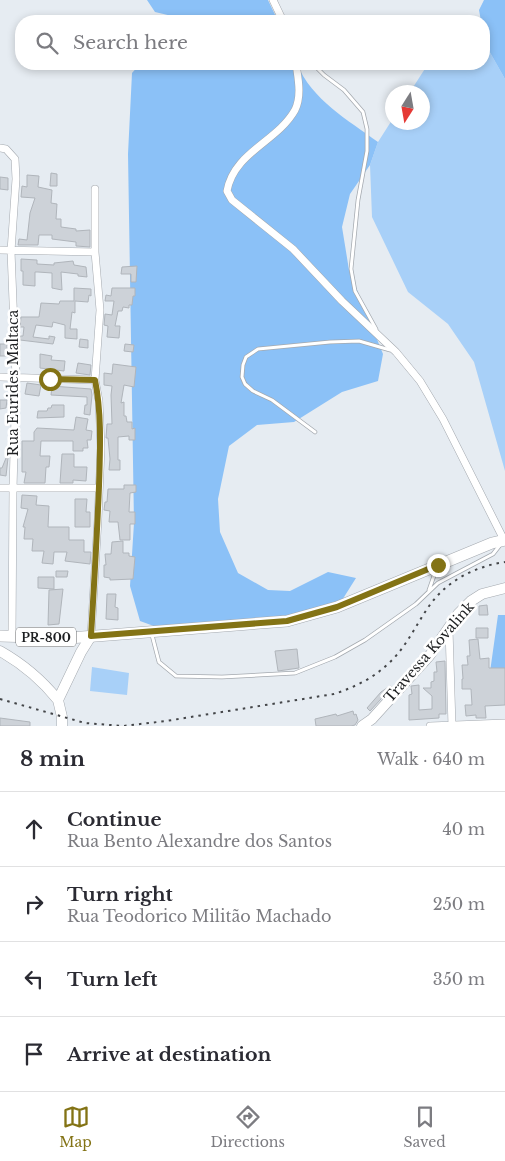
<!DOCTYPE html>
<meta charset="utf-8">
<style>
body{margin:0;font-family:"Libre Baskerville",serif;background:#f7f7f7;color:#2b2b33}
.compass{position:absolute;left:385px;top:85px;width:45px;height:45px;border-radius:50%;background:#fff;box-shadow:0 2px 8px #0003;rotate:191deg}
.stop{position:absolute;width:15px;height:15px;margin:-11px;border:4px solid #837315;border-radius:50%;background:#fff}
.stop.end{background:#837315;border-color:#fff;box-shadow:0 1px 5px #0008}
.list{margin:0;padding:0;list-style:none}
h2{display:flex;justify-content:space-between;align-items:center;height:65px;margin:0;padding:0 20px;font-size:21px}
h2 small{font-size:16px;font-weight:400;color:#7c7c81}
.list li{display:grid;grid-template-columns:32px 1fr auto;gap:15px;align-items:center;box-sizing:border-box;height:75px;padding:0 20px;border-top:1px solid #e1e1e2}
.list b{display:block;font-size:19px;white-space:nowrap}
.list p{margin:0;font-size:16px;white-space:nowrap;color:#7c7c81}
.list em{font-size:16px;font-style:normal;color:#7c7c81}
.icon{flex:none;width:28px;height:28px;fill:none;stroke:currentColor;stroke-width:2;stroke-linecap:round;stroke-linejoin:round}
.map{position:relative;flex:none;width:505px;height:726px;overflow:hidden}
.search{position:absolute;background:#fff;box-shadow:0 2px 8px #0003;left:15px;right:15px;top:15px;height:55px;display:flex;align-items:center;gap:12px;box-sizing:border-box;padding:0 18px;border-radius:20px;color:#7c7c81;font-size:19px}
.sheet{height:365px;background:#fff}
nav{display:flex;justify-content:space-around;align-items:center;box-sizing:border-box;height:70px;border-top:1px solid #e1e1e2;background:#fff;font-size:14px;color:#7c7c81}
nav a{display:grid;justify-items:center;gap:2px}
nav .on{color:#837315}
.map>svg:first-child{display:block}
.green{fill:#a8d0f8}
.forest{fill:#8bc1f7}
.building{fill:#cdd2d8;stroke:#b0b5bb}
.lines{fill:none;stroke-linecap:round;stroke-linejoin:round}
.lane-casing{stroke:#a4a9af;stroke-width:4.5}
.street-casing{stroke:#a4a9af;stroke-width:8}
.secondary-casing{stroke:#a4a9af;stroke-width:11}
.primary-casing{stroke:#a4a9af;stroke-width:12}
.lane{stroke:#fff;stroke-width:3}
.street{stroke:#fff;stroke-width:7}
.secondary{stroke:#fff;stroke-width:10}
.primary{stroke:#fff;stroke-width:11}
.rail{stroke:#434548;stroke-width:2;stroke-dasharray:2.5 5;stroke-linecap:butt}
.route{stroke:#837315;stroke-width:6}
.labels{text-anchor:middle;dominant-baseline:central;stroke-width:5;stroke-linejoin:round;paint-order:stroke}
.shield{fill:#fff;stroke:#616264;stroke-width:1}
.shield-label{font-size:12px;font-weight:bold;fill:#1d1f21}
.street-label{font-size:14px;fill:#1d1f21;stroke:#fff}
</style>
<div class="map">
<svg width="505" height="726" viewBox="0 0 505 726">
<rect width="100%" height="100%" fill="#e6ecf2"/>
<path class="green" d="M484 42 505 79V471L474 362 448 324 408 292 372 217 370 165 378 142 392 120V122H422V92H410L428 64H484Z
M92 667 129 673 127 695 90 691Z"/>
<path class="forest" d="M147 0H268L278 21H193L155 12Z
M484 0H505V79L484 42V21H481L479 10Z
M140 64H297C312 100 348 120 378 142L370 165 350 194 342 227 349 270 383 354 378 381 342 392 294 422 257 425 229 446 218 499 220 532 238 573 268 590 290 591 328 572 356 578 339 605 304 616 162 629 140 621 130 586 134 523 128 154 132 73Z
M498 615H505V688L490 672Z"/>
<path class="building" d="M51 173 57 174V186H50Z
M27 175 39 176 38 187 52 190 51 203 57 204 56 219H61V227L76 229V231L90 230V247L76 246V242L52 239V235H39L38 245H18L19 239 27 240 30 213 35 198 21 197 22 186 27 187Z
M0 177 8 178V190L0 189Z
M21 259 37 260V264L54 265V263L73 261 74 265 86 267 87 277 78 276V274L61 272 62 290 52 288V273L38 272H35V286L23 285V271H21Z
M137 266 136 282H131V274H121L122 267Z
M74 288 91 289V296L89 295 88 302 75 301V313L72 312 70 329H77V339L65 338V325L53 322 52 327 36 325 33 337 49 339V336L55 337 53 344 20 340V336H23L24 327H20L21 317H39L41 303 59 304 60 301H74Z
M112 288H135V296H133L132 305H129V308L123 307 122 311H118L115 326H120L119 338 107 337 108 326 104 325 105 314 112 315 114 301H105L106 295 111 296Z
M80 339 88 340V348L79 347Z
M0 344H7V356H0Z
M125 344 134 345 133 352 124 351Z
M40 354 52 356 51 360 65 361 64 371 40 368Z
M78 363 91 365 90 375 76 373Z
M113 364 136 367 134 387 124 385 121 403 124 402V416H126L127 422H132V429L135 428V440H129V436L118 437V460H120V470H109L110 459 108 438H106L107 424H112L111 395 112 386 104 385V373L112 374Z
M27 383 41 385 39 396 25 394Z
M52 386 91 389 92 395 90 415 84 414 85 405H87V397L51 395Z
M0 400H7L6 408 0 409Z
M52 405H64V417L37 418 38 411H47L48 408H51Z
M76 417 88 419 86 430 92 431 91 440H87L88 448H83V451H73V441H41L40 456H50L49 467H46L45 483H24L26 472H22V441H34V432L37 428 74 430Z
M62 454H74V467H87L86 481 73 480V483H60Z
M6 458H8L6 476 0 475V468H2Z
M124 485H136V492L130 493 129 512H135V524H130V540H120L118 522H109L110 511 104 510 105 502H107L108 489H124Z
M22 495 37 496 36 505 49 506 48 527H69V540H84V552H91L90 564 65 561 67 552H54L53 564 42 563 44 551H32L33 539H24L25 527H23L28 509 21 508Z
M75 499H87L86 512H90V527H75Z
M123 541V553H129V556L135 557 133 579 110 580V578L104 577V565H106L105 554H111L112 542Z
M56 571H68L67 577H56Z
M38 577H54V589L38 588Z
M63 589 59 624 48 625 49 590Z
M107 594H116L115 607 118 608V620L106 619Z
M487 605 488 615H479V606Z
M476 628H488V638H476Z
M478 639 480 659 489 658V668H505V705L485 706 486 718H476V715L466 716 465 705H472L471 689H462V679H463L462 665H468L467 656H470L469 640Z
M297 649 299 668 278 671 275 651Z
M445 661 446 714H439V718L409 720V695L412 694 411 686 419 685V710L432 709V696L423 688H431V682L434 681V672H437L436 662Z
M390 686 392 687 370 711 367 708 381 692Z
M353 711 354 715 356 714 358 720 355 725 351 726H316L315 719 336 714 337 716Z
M0 718 30 722V726H0Z"/>
<g class="lines">
<g class="lane-casing">
<path id="lane" d="M313 64 324 75 344 90 363 112 367 129V151L358 200 351 269 355 291 376 329
M315 432 272 400 253 391 245 384 242 377 243 365 246 357 258 349 330 342 359 341 390 350
M429 590 436 570
M152 635 159 662 176 676 222 677 295 673 335 657 365 640 416 604 438 583 493 554 500 545"/>
</g>
<g class="street-casing">
<path id="street" d="M273 0 283 21
M296 64C298 78 302 96 295 110 277 142 234 152 227 191L232 200 293 249 342 301 396 352 420 381 443 419 504 540
M0 148 6 149 15 159 16 179 11 251 16 378 13 489 12 637
M0 250 95 252
M0 377 95 380
M0 488H99
M449 629 452 726
M91 636 98 519 101 448 99 401 95 380 100 310 95 252V189
M430 726 505 723"/>
</g>
<g class="secondary-casing">
<path id="secondary" d="M0 651C23 664 41 679 58 700
M62 726V717L58 700 81 652 91 636
M362 726 372 719 430 655 458 614 471 601 482 594 505 588"/>
</g>
<g class="primary-casing">
<path id="primary" d="M0 636 69 638 109 635 287 621 337 607 492 543 505 540"/>
</g>
<use href="#lane" class="lane"/>
<use href="#street" class="street"/>
<use href="#secondary" class="secondary"/>
<use href="#primary" class="primary"/>
<path class="rail" d="M0 699 85 723 123 726 166 721 334 694C355 687 374 678 390 662 408 645 417 622 432 602 450 579 477 566 505 562"/>
</g>
<g class="lines">
<path class="route" d="M50 379 95 380C102 415 100 451 99 486 97 536 94 586 91 636L287 621 337 607 438 565"/>
</g>
<g class="labels">
<rect class="shield" x="16" y="627.5" width="60" height="19" rx="4"/>
<g class="shield-label">
<text x="46" y="637">PR-800</text>
</g>
<g class="street-label">
<text transform="translate(13 383) rotate(-90)">Rua Eurides Maltaca</text>
<text transform="translate(429 652) rotate(-49)">Travessa Kovalink</text>
</g>
</g>
</svg>
<svg class="compass" viewBox="-18 -18 36 36"><path d="M0-13l5 13h-10z" fill="#e53935"/><path d="M0 13l5-13h-10z" fill="#7c7c81"/></svg>
<div class="stop" style="left:50px;top:379px"></div>
<div class="stop end" style="left:438px;top:565px"></div>
<div class="search"><svg class="icon" aria-label="search" viewBox="0 0 24 24"><circle cx="10" cy="10" r="6"/><path d="M15 15l6 6"/></svg>Search here</div>
</div>
<section class="sheet">
<h2>8 min<small>Walk · 640 m</small></h2>
<ul class="list">
<li><svg class="icon" aria-label="ahead" viewBox="0 0 24 24"><path d="M12 20V5M6 11l6-6 6 6"/></svg><div><b>Continue</b><p>Rua Bento Alexandre dos Santos</p></div><em>40 m</em></li>
<li><svg class="icon" aria-label="right" viewBox="0 0 24 24"><path d="M7 20v-9h11M14 6l5 5-5 5"/></svg><div><b>Turn right</b><p>Rua Teodorico Militão Machado</p></div><em>250 m</em></li>
<li><svg class="icon" aria-label="left" viewBox="0 0 24 24"><path d="M17 20v-9H6M10 6l-5 5 5 5"/></svg><div><b>Turn left</b></div><em>350 m</em></li>
<li><svg class="icon" aria-label="arrive" viewBox="0 0 24 24"><path d="M6 21V4h12l-3 4 3 4H6"/></svg><div><b>Arrive at destination</b></div></li>
</ul>
</section>
<nav>
<a class="on"><svg class="icon" aria-label="map" viewBox="0 0 24 24"><path d="M3 6l6-2 6 2 6-2v14l-6 2-6-2-6 2zM9 4v14M15 6v14"/></svg>Map</a>
<a><svg class="icon" aria-label="directions" viewBox="0 0 24 24"><path d="M12 3l9 9-9 9-9-9zM9 14v-3h6M13 9l2 2-2 2"/></svg>Directions</a>
<a><svg class="icon" aria-label="saved" viewBox="0 0 24 24"><path d="M7 4h10v16l-5-4-5 4z"/></svg>Saved</a>
</nav>
